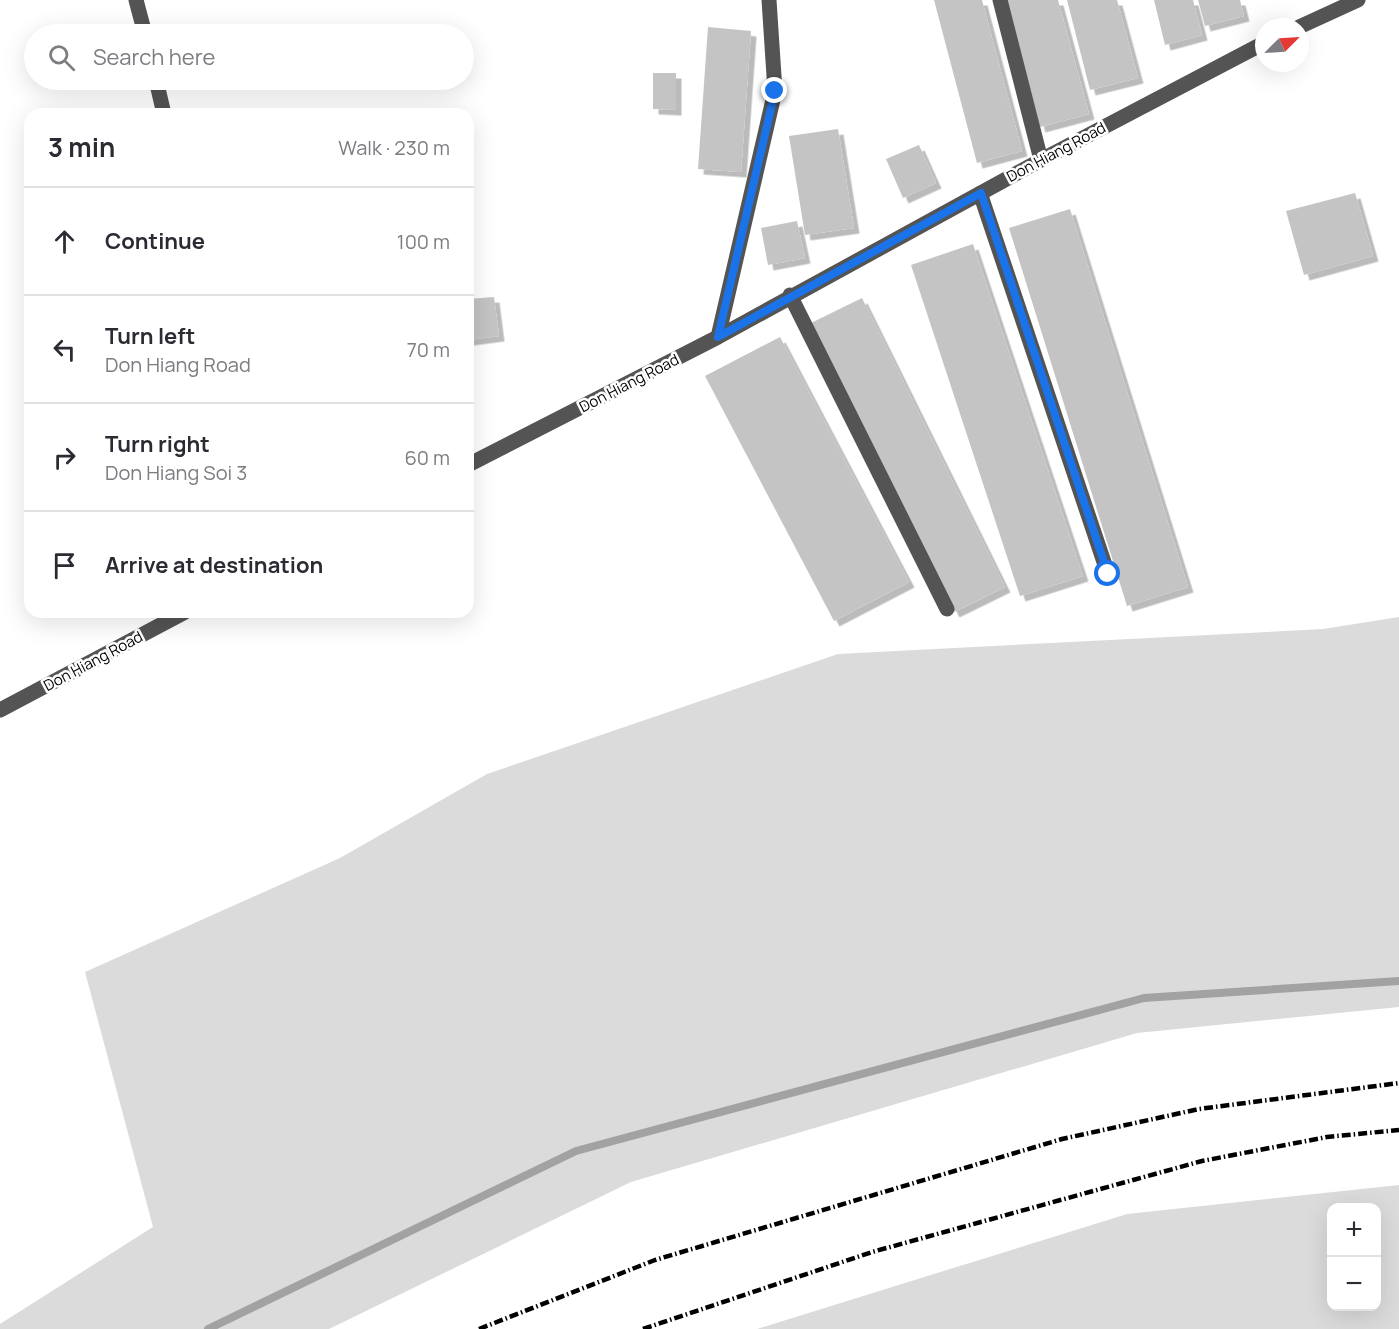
<!DOCTYPE html>
<meta charset="utf-8">
<style>
body{margin:0;font-family:Manrope,sans-serif;background:#f2f2f3;color:#2b2b33}
.controls{position:absolute;right:18px;bottom:18px;display:grid;overflow:hidden;border-radius:12px;box-shadow:0 6px 24px #0002}
.controls button{width:54px;height:54px;display:grid;place-items:center;padding:0;border:0;border-bottom:2px solid #e1e1e2;background:#fff;color:#2b2b33;font:30px sans-serif}
.compass{position:absolute;left:1255px;top:18px;width:54px;height:54px;border-radius:50%;background:#fff;box-shadow:0 6px 24px #0002;rotate:66deg}
.stop{position:absolute;width:18px;height:18px;margin:-14px;border:4px solid #1a73e8;border-radius:50%;background:#fff}
.stop.end{background:#1a73e8;border-color:#fff;box-shadow:0 2px 6px #0008}
.list{margin:0;padding:0;list-style:none}
h2{display:flex;justify-content:space-between;align-items:center;height:78px;margin:0;padding:0 24px;font-size:26px}
h2 small{font-size:20px;font-weight:400;color:#7c7c81}
.list li{display:grid;grid-template-columns:39px 1fr auto;gap:18px;align-items:center;box-sizing:border-box;height:108px;padding:0 24px;border-top:2px solid #e1e1e2}
.list b{display:block;font-size:22px;white-space:nowrap}
.list p{margin:0;font-size:20px;white-space:nowrap;color:#7c7c81}
.list em{font-size:20px;font-style:normal;color:#7c7c81}
.icon{flex:none;width:33px;height:33px;fill:none;stroke:currentColor;stroke-width:2;stroke-linecap:round;stroke-linejoin:round}
.map{position:relative;flex:none;width:1399px;height:1329px;overflow:hidden}
.search{position:absolute;background:#fff;box-shadow:0 6px 24px #0002;left:24px;top:24px;width:450px;height:66px;display:flex;align-items:center;gap:15px;box-sizing:border-box;padding:0 21px;border-radius:33px;color:#7c7c81;font-size:22px}
.panel{position:absolute;background:#fff;box-shadow:0 6px 24px #0002;left:24px;top:108px;width:450px;height:510px;border-radius:18px}
.map>svg:first-child{display:block}
.green{fill:#dbdbdb;fill-rule:evenodd}
.lines{fill:none;stroke-linecap:round;stroke-linejoin:round}
.stream{stroke:#a2a2a2;stroke-width:8}
.building{fill:#c4c4c4;filter:url(#shadow)}
.minor{stroke:#545454;stroke-width:15}
.rail{stroke:#000;stroke-width:4.5;stroke-dasharray:9 3 1.5 3;stroke-linecap:butt}
.route{stroke:#1a73e8;stroke-width:8}
.labels{text-anchor:middle;dominant-baseline:central;stroke-width:5;stroke-linejoin:round;paint-order:stroke}
.street-label{font-size:15px;fill:#000;stroke:#fff}
</style>
<div class="map">
<svg width="1399" height="1329" viewBox="0 0 1399 1329">
<defs>
<filter id="shadow"><feDropShadow dx="5.5" dy="5.5" stdDeviation="0" flood-color="#0004"/></filter>
</defs>
<rect width="100%" height="100%" fill="#fff"/>
<path class="green" d="M1399 617V1007L1137 1033 631 1182 329 1329H0V1324L153 1227 85 972 340 858 487 774 838 654 1323 629Z
M1399 1185V1329H757L1127 1214ZM1332 1208H1376V1306H1332Z"/>
<g class="lines">
<path class="stream" d="M208 1329 576 1151 1144 998 1399 981"/>
</g>
<path class="building" d="M934 0H982L1022 151 977 163Z
M1006 0H1058L1089 114 1040 127Z
M1067 0H1117L1138 78 1090 90Z
M1154 0H1193L1202 35 1165 45Z
M1198 0H1240L1244 16 1205 26Z
M708 27 751 31 741 172 698 169Z
M653 73H676V110L653 109Z
M838 129 854 228 805 235 789 136Z
M919 145 936 183 903 198 886 159Z
M1355 193 1373 256 1304 275 1286 211Z
M1070 209 1188 587 1127 606 1009 228Z
M797 221 805 258 768 265 761 228Z
M973 244 1083 576 1020 596 911 265Z
M494 297 499 336 468 340V299Z
M862 298 1005 587 954 612 811 323Z
M780 337 909 582 834 621 705 376Z"/>
<g class="lines">
<path class="minor" d="M136 0 145 34
M1000 0 1041 160
M1299 27 1358 0
M156 80 164 114
M980 193 1108 574
M790 295 947 609
M718 337 775 91 769 0
M468 465 718 337 1041 160 1264 43
M0 710 185 612"/>
<path class="rail" d="M479 1329 655 1260 1062 1139 1199 1109 1399 1083
M643 1329 872 1252 1202 1161 1327 1137 1399 1130"/>
</g>
<g class="lines">
<path class="route" d="M775 91 718 337 981 193 1108 574"/>
</g>
<g class="labels">
<g class="street-label">
<text transform="translate(1056 152) rotate(-28)">Don Hiang Road</text>
<text transform="translate(629 383) rotate(-27)">Don Hiang Road</text>
<text transform="translate(93 661) rotate(-28)">Don Hiang Road</text>
</g>
</g>
</svg>
<div class="controls">
<button>+</button>
<button>−</button>
</div>
<svg class="compass" viewBox="-18 -18 36 36"><path d="M0-13l5 13h-10z" fill="#e53935"/><path d="M0 13l5-13h-10z" fill="#7c7c81"/></svg>
<div class="stop" style="left:1108px;top:574px"></div>
<div class="stop end" style="left:775px;top:91px"></div>
<div class="search"><svg class="icon" aria-label="search" viewBox="0 0 24 24"><circle cx="10" cy="10" r="6"/><path d="M15 15l6 6"/></svg>Search here</div>
<section class="panel">
<h2>3 min<small>Walk · 230 m</small></h2>
<ul class="list">
<li><svg class="icon" aria-label="ahead" viewBox="0 0 24 24"><path d="M12 20V5M6 11l6-6 6 6"/></svg><div><b>Continue</b></div><em>100 m</em></li>
<li><svg class="icon" aria-label="left" viewBox="0 0 24 24"><path d="M17 20v-9H6M10 6l-5 5 5 5"/></svg><div><b>Turn left</b><p>Don Hiang Road</p></div><em>70 m</em></li>
<li><svg class="icon" aria-label="right" viewBox="0 0 24 24"><path d="M7 20v-9h11M14 6l5 5-5 5"/></svg><div><b>Turn right</b><p>Don Hiang Soi 3</p></div><em>60 m</em></li>
<li><svg class="icon" aria-label="arrive" viewBox="0 0 24 24"><path d="M6 21V4h12l-3 4 3 4H6"/></svg><div><b>Arrive at destination</b></div></li>
</ul>
</section>
</div>
